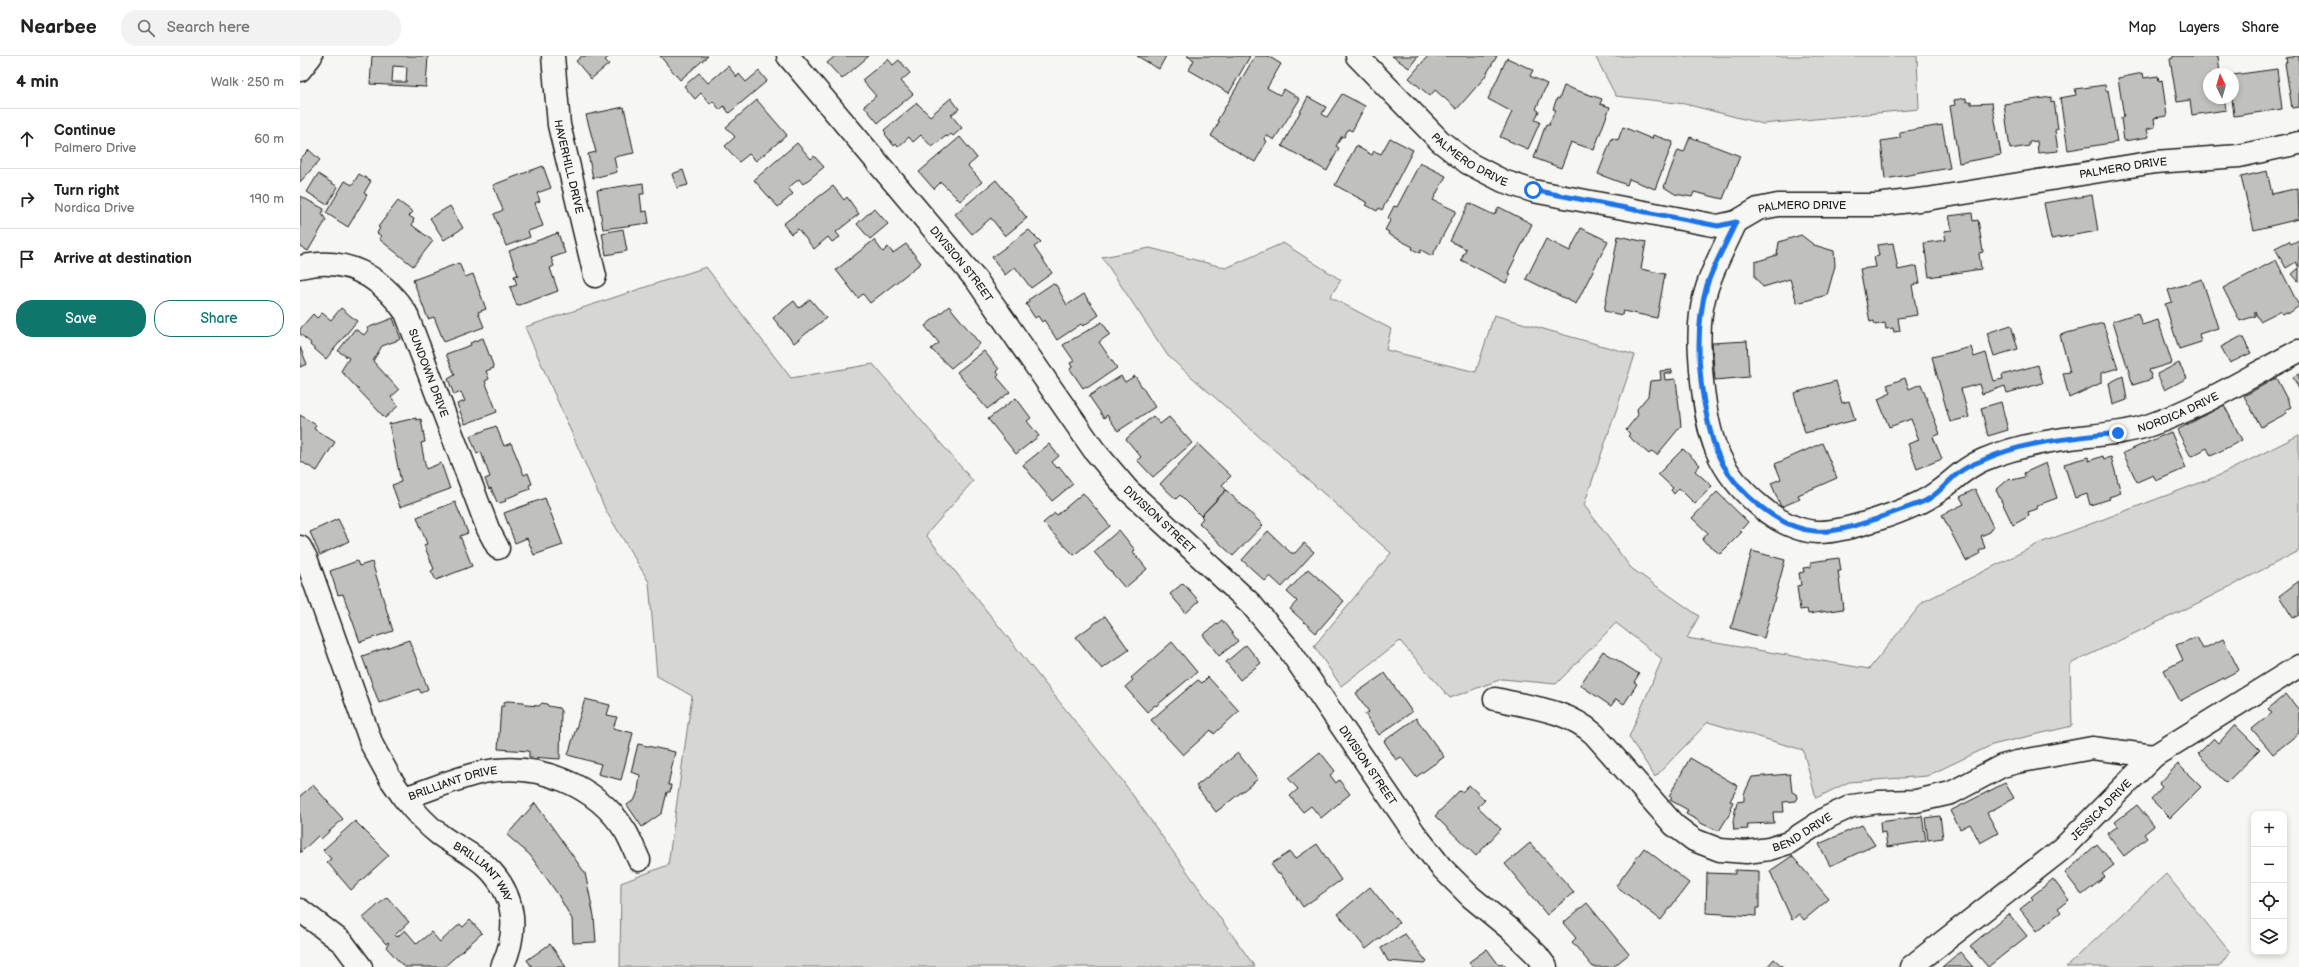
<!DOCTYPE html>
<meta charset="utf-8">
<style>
body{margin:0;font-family:"Balsamiq Sans",sans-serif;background:#f2f2f2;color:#222}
.controls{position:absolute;right:12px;bottom:12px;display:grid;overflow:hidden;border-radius:8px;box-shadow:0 2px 6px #0003}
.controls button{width:36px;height:36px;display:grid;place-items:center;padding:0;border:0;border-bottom:1px solid #e0e0e0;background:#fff;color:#222;font:20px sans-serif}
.compass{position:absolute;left:1903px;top:12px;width:36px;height:36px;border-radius:50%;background:#fff;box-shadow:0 2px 6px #0003;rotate:355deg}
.stop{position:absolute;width:12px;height:12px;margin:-9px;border:3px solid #1a73e8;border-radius:50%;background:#fff}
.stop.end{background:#1a73e8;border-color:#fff;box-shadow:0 1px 4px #0008}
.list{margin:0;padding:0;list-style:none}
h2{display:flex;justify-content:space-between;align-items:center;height:52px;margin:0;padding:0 16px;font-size:17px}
h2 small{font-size:13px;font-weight:400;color:#767676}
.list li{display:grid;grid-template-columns:26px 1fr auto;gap:12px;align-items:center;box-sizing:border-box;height:60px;padding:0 16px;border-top:1px solid #e0e0e0}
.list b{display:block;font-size:15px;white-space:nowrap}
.list p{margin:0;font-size:13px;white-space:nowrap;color:#767676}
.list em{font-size:13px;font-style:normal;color:#767676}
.actions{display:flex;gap:8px;padding:12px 16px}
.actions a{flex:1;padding:9px 0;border:1px solid #0f766e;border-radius:16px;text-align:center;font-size:14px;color:#0f766e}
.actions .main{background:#0f766e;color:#fff}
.icon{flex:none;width:22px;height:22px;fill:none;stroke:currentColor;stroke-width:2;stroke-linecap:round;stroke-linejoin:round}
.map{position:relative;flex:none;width:1999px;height:911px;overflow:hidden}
header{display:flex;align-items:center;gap:24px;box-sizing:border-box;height:56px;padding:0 20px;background:#fff;border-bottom:1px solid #e0e0e0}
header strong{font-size:19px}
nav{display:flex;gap:22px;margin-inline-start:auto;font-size:14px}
.search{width:280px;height:36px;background:#f2f2f2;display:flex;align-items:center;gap:10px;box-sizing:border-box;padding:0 14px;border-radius:16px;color:#767676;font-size:15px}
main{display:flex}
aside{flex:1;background:#fff}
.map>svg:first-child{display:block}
.green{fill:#d6d6d2;stroke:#797977}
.building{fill:#c0c0bd;stroke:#1c1c1c;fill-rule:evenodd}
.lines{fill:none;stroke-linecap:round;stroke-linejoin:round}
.street-casing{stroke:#1c1c1c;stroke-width:25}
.secondary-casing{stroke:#1c1c1c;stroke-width:25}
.street{stroke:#f6f6f2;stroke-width:22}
.secondary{stroke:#f6f6f2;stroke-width:22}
.route{stroke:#1a73e8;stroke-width:5}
.labels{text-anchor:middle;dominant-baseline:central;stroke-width:3;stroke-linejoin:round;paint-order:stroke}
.street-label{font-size:11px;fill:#1c1c1c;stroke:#f6f6f2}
</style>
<header>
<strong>Nearbee</strong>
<div class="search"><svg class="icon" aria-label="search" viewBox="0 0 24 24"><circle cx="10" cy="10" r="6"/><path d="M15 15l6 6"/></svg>Search here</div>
<nav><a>Map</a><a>Layers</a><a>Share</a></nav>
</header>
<main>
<aside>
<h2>4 min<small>Walk · 250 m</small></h2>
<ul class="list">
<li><svg class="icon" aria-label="ahead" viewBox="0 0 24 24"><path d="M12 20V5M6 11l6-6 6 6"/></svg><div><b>Continue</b><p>Palmero Drive</p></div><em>60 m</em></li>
<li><svg class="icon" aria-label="right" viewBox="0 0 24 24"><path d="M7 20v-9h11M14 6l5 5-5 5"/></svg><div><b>Turn right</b><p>Nordica Drive</p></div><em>190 m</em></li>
<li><svg class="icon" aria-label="arrive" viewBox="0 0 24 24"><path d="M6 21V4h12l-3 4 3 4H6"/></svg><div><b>Arrive at destination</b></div></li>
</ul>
<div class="actions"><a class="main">Save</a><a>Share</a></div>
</aside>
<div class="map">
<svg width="1999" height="911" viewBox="0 0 1999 911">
<rect width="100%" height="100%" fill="#f6f6f2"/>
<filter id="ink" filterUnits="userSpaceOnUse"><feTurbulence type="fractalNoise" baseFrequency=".025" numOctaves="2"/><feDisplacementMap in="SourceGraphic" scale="8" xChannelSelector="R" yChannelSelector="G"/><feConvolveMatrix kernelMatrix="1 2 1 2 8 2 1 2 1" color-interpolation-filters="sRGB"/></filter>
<g filter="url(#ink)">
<path class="green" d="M1295 0H1617L1619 53 1463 68 1385 48 1316 40Z
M983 187 1041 224 1030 241 1091 273 1086 294 1176 316 1194 259 1335 299 1284 449 1331 512 1399 560 1387 582 1569 613 1623 546 1740 487 1918 420 1999 379V495L1894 549 1770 608 1772 670 1692 689 1627 720 1549 726 1516 742 1503 694 1408 666 1355 721 1329 681 1362 603 1316 567 1256 628 1202 623 1150 642 1100 585 1041 630 1014 590 1091 497 868 300 802 201 850 192 926 212Z
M406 211 491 322 573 308 673 425 626 479 822 724 955 911H320L321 827 368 809 392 640 357 620 349 526 306 455 225 271Z
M1866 818 1930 896 1919 911H1766Z"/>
<path class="building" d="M72 0H128L126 31 70 28ZM93 10 107 11 106 26H92Z
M282 0H310L305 4 309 8 291 23 276 5Z
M360 0H408L380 24Z
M535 0H569L542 23 527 7Z
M837 0H866L859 13Z
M887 0H950L929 37 889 14 894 4Z
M955 0H968L981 8 967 32 980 39 984 33 1000 43 974 84 966 79 964 84 967 85 955 106 911 80 919 66 917 65Z
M1092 0H1118L1109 12Z
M1128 0H1197L1184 22 1157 53 1135 34 1130 40 1109 22Z
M1873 0H1918L1920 18H1909V42H1924L1926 54 1892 59 1890 44 1877 46 1870 3 1873 2Z
M1996 0H1999V51L1992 52 1985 7 1987 6 1986 2Z
M1207 2 1233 14 1230 20 1247 28 1236 53 1239 55 1235 64 1240 66 1228 93 1200 81 1212 56 1188 43Z
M588 3 593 9 599 4 610 17 601 25 613 38 578 67 564 50 576 40 562 24Z
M428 10 437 21 439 18 446 26 459 15 467 25 429 57 424 50 420 54 413 45 410 48 401 37 395 43 384 30 399 17 408 27Z
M1977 13 1982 53 1934 60 1932 42 1933 19Z
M1843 17 1844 22 1858 20 1859 25 1862 24 1867 60 1854 62 1855 71 1847 73 1849 81 1824 85 1821 62 1824 61 1818 22Z
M1805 29 1806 35 1808 34 1817 86 1768 94 1760 42 1776 39 1775 33Z
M1264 30 1302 43 1300 48 1310 51 1294 94 1271 86 1261 112 1234 102 1246 68 1250 69 1249 67 1253 60H1252L1256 54 1253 53 1257 42 1259 43Z
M1042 38 1065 50 1052 75 1048 73 1044 81 1042 80 1036 90 1039 92 1027 115 982 90 1008 41 1026 51 1022 58 1027 61Z
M1751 41V46L1754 45 1758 73 1755 74 1758 95 1738 97 1737 85 1729 86V90L1710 93 1704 48Z
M651 42 659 53 651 59 662 72 653 80 651 78 647 81 646 80 632 91 621 79 613 86 609 81 598 91 596 88 594 90 585 78 586 77 584 74 617 47 630 60Z
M1666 42V46L1671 45V48L1692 47 1701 99 1659 107 1650 50 1655 49 1654 44Z
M457 44 487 79 456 105 449 98 439 106 425 90 435 81 426 71Z
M324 51 334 97 314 101 317 116 293 122 288 98 296 96 286 59Z
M1642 69 1650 112 1585 123 1581 85 1600 82V76Z
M1323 71 1352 83 1353 79 1373 86 1355 133 1329 123 1327 129 1298 118 1312 82 1318 84Z
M660 81 677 102 668 110 682 126 660 145 641 126 634 133 619 116Z
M1390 81 1440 100 1423 143 1394 136 1392 141 1375 138 1364 131 1378 94 1384 96Z
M1090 82 1113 94 1082 154 1079 152 1077 155 1066 149 1068 147 1035 129 1056 90 1072 99 1074 95 1081 98Z
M497 87 511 103 514 100 524 111 503 128 499 123 488 132 493 138 478 151 454 124Z
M9 94 20 104 0 126V103Z
M1120 107 1146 120 1133 144 1156 155 1132 200 1121 194 1120 197 1112 193 1113 191 1088 178 1089 176 1085 174 1091 163 1088 162 1094 150 1097 151Z
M243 110 251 132 237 137 240 145 235 147 243 170 228 175 230 181 206 190 194 158 203 154 193 129Z
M383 114 388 129 377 132 372 118Z
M1967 115 1972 138 1998 132 1999 163 1954 174 1941 121Z
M18 118 38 131 27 149 7 136Z
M59 118 71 125 64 137 67 139 48 171 26 157 45 125 52 129Z
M696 124 727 162 705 180 691 162 672 178 655 158Z
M343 127 344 138H340L342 156 347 155 349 167 303 173 297 134Z
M533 130 544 144 547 141 559 158 536 176 540 181 532 186 528 181 514 193 498 173 491 178 483 168Z
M1792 139 1798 175 1751 183 1744 147Z
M0 140 24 153 22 158 26 164 8 195 0 190Z
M98 145 113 156 109 160 114 163 112 169 133 185 113 210 79 183 81 180 77 177 80 172 78 171Z
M1169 147 1194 159 1199 151 1232 168 1208 217 1211 218 1206 227 1161 204 1166 193 1150 185Z
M150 150 163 172 144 184 130 162Z
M574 152 588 168 570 183 557 168Z
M1672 157 1673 165 1678 164 1683 196 1679 197 1681 213 1629 221 1624 187 1646 184 1644 175 1652 174 1649 160Z
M1281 172 1308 185 1276 248 1226 223 1246 183 1270 195Z
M323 173 327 195 306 199 302 177Z
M729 174 741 186 734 191 752 217 731 232 715 211 705 219 692 201Z
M258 177 265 197 251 202 254 210 250 212 258 235 217 250 210 231 217 229 214 220 218 219 209 195Z
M1501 179 1514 189 1534 195 1535 210 1527 239 1497 247 1490 223 1463 231 1455 221V206L1477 199 1479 186Z
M1318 180 1346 186 1341 213 1365 218 1357 262 1323 255 1322 259 1304 255Z
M574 184 583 196 588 191 593 197 606 188 621 207 570 247 563 238 558 242 536 214Z
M1999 184V226L1992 218 1999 212 1996 206 1986 212 1975 192 1989 185 1991 188Z
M1593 187 1598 214 1617 210 1620 227 1612 229 1617 259 1598 262 1600 275 1594 276 1593 272 1586 273 1585 267 1575 269 1574 265 1570 266 1560 213 1576 211 1574 201 1579 200 1577 189Z
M1976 204 1999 250 1988 258 1987 256 1982 258 1980 255 1960 265 1955 256V260L1940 265 1923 232Z
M159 207 165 221 173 218 186 253 178 256 184 271 144 286 134 261 128 263 113 224Z
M1902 223 1918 272 1899 278 1901 286 1879 293 1865 248 1872 246 1868 234Z
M752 228 756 229 767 249 784 238 799 259 783 270 781 268 757 284 744 264 742 266 738 260 735 262 726 248 729 246 728 244Z
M510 243 526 262 494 287 473 262 494 245 499 252Z
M649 250 680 288 651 312 631 293 639 287 625 270Z
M41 252 57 265 26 303 10 289 11 287 0 278V273L13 258 17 262 22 257 31 264Z
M1838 257 1842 269 1858 264 1872 307 1849 314 1852 323 1833 329 1813 265Z
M93 262 101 283 82 290 73 305 99 334 91 341 98 350 85 362 41 315 49 302 38 295 55 273 64 279 68 274 67 272Z
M802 266 810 278 799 286 817 312 787 332 786 330 783 332 770 313 772 311 770 307 774 305 763 289Z
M1803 267 1818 312 1801 317V327L1769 342 1763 317 1770 316 1760 279Z
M1711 269 1718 293 1694 300 1687 277Z
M1942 280 1951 297 1930 307 1921 291Z
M183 282 194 312 186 315 189 323 185 325 197 356 165 368 157 348 165 345 161 336 154 339 148 323 155 319 146 298 171 289 170 287Z
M1447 285 1449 321 1415 324 1412 287Z
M0 291 7 308 0 311Z
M1671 291 1674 301 1686 297 1694 325 1703 323 1702 319 1738 309 1743 327 1707 337 1705 330 1682 338 1679 328 1661 333 1669 361 1650 366 1632 301Z
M684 295 699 313 697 316 699 319 697 321 710 336 687 353 657 316Z
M1879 307 1887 322 1865 334 1857 318Z
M1372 314V317H1364L1365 324 1376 323 1381 370 1357 399 1352 395 1349 398 1328 380 1330 378 1326 374 1338 359 1337 353 1348 340 1350 325 1361 324 1360 315Z
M1999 318V333L1993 321Z
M821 320 825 326 835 320 855 351 818 375 807 359 804 362 789 340Z
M1823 320 1827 344 1813 349 1809 327Z
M1605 322 1609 333 1621 328 1640 378 1633 381 1642 403 1617 413 1608 388 1619 384 1611 363 1589 371 1578 343 1591 337 1587 329Z
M1976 322 1991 351 1985 354 1987 357 1961 371 1944 340Z
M1536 325 1542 347 1549 345 1555 364 1505 377 1494 337Z
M716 342 731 362 727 365 739 380 716 398 688 363Z
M1701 346 1708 374 1688 380 1681 352Z
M1924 349 1942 384 1911 400 1907 392 1892 400 1890 399 1877 374Z
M0 359 16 369 14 373 35 386 17 415 0 405Z
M853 360 860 368 869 361 892 387 853 421 837 404 841 401 826 383Z
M116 362V364L121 363 125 386 121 387 126 413 141 407 150 433 100 451 92 429 101 426 89 368Z
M196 370 204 390 211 387 224 419 228 417 232 428 229 429 230 433 205 443 206 445 200 447 197 446 191 432 189 433 185 423 190 421 181 396 177 398 170 380Z
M1871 376 1886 412 1856 425 1853 419 1837 426 1823 397Z
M1522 387 1537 422 1498 439 1500 443 1481 451 1471 427 1481 423 1475 408Z
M749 388 759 400 752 406 757 412 759 410 773 428 752 445 723 409Z
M898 388 931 420 922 429 926 434 901 460 880 439 876 443 860 428Z
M1383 393 1400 409 1395 415 1412 430 1395 448 1379 432 1374 438 1371 434 1373 432 1358 418Z
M1803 400 1804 403 1811 401 1821 437 1809 441 1810 443 1790 449 1787 438 1775 442 1764 408 1788 401 1789 405Z
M1746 407 1757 442 1738 449 1737 453 1728 456 1729 460 1713 469 1696 434 1710 422 1712 424 1725 421 1724 417Z
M1675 433 1693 471 1690 476 1681 480 1685 492 1679 495 1680 498 1666 505 1642 459 1664 448 1660 441Z
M926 434 963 469 933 500 899 467 903 462 901 460Z
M1417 436 1448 466 1440 475 1442 476 1420 498 1402 484 1408 477 1392 462Z
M783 437 810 470 774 499 743 467 755 457 757 459Z
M245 442 263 489 234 499 227 482 215 487 204 457Z
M155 446 168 477 160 480 172 510 136 524 131 515 134 513 124 489 127 488 117 461Z
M38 463 49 485 20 499 10 476Z
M819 474 835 494 833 496 847 513 825 532 794 496Z
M968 475 991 497H995L1004 487 1014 496 982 531 970 520 965 525 942 504Z
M1452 495 1485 504 1464 582 1431 572Z
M1539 502 1541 515H1538L1543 553 1508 558 1507 553 1500 554 1497 530 1501 529 1499 517 1504 516 1503 512 1511 511V506Z
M57 505 59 510 72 506 93 575 60 586 43 538 38 539 30 515Z
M1008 513 1044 545 1016 577 990 553 997 545 987 536Z
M1999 525V559L1993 562 1979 540Z
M883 527 899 545 886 557 870 538Z
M805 560 829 594 802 613 776 581Z
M922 564 938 585 919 600 903 579Z
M1897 581 1903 593 1923 583 1939 614 1880 645 1864 614 1883 604 1876 589Z
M109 584 128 633 121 637 119 633 79 647 62 600Z
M872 586 897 616 856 650 855 649 847 656 825 631 833 624 831 622Z
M946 589 961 607 940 624 926 606Z
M1303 595 1339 618 1334 626 1337 628 1324 648 1316 643 1311 650 1280 629Z
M1085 617 1112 656 1079 679 1065 658 1069 656 1056 637Z
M908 621 939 655 914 678 911 674 883 699 851 664 898 624 902 627Z
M1986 638 1999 654V677L1973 698 1952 673 1972 657 1968 653Z
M285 643 310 649 307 659 317 661 313 672 333 677 321 724 298 718 301 708 268 699Z
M207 645 224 646 226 649 239 650 242 647 247 648 248 650 259 652 261 655 260 703 229 701V695L198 693 201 650H204V646Z
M1116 662 1144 701 1116 721 1101 701 1096 704 1084 685Z
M1935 669 1960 694 1926 727 1898 698 1914 682 1919 687Z
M338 688 375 696 368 729H371L370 736H367L362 757 342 771 327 749 335 743 338 735 340 719 331 716Z
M1020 696 1035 715 1030 719 1036 727 1039 724 1050 738 1021 762 1011 750 1003 756 990 740 998 733 988 722Z
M938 697 958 723 916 756 896 730Z
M1390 702 1438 730 1430 745 1433 746 1430 752 1432 754 1419 775 1398 766 1399 765 1386 758 1388 754 1370 744 1372 742 1369 740Z
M1878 708 1901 731 1870 762 1851 743 1862 731 1859 728Z
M1490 718 1492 736 1496 738 1497 742 1495 745 1483 746 1484 756H1473L1474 767 1447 768 1448 773 1434 774 1433 765 1437 746 1444 745V738L1452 721Z
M1705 727 1714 742 1687 757 1698 777 1680 787 1670 768 1660 773 1650 755Z
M13 729 43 763 21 783 18 780 0 797V740Z
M1169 729 1185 744 1178 751 1201 773 1176 800 1135 760 1159 735 1162 736Z
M235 747 285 817 294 860 296 886 273 887 272 863 257 837 230 799 207 779Z
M1837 749 1854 770 1844 778 1847 782 1824 800 1807 778 1818 770 1815 766Z
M1622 760 1626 785 1587 791 1585 776 1581 777 1580 766Z
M1640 760 1643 782 1628 784 1625 762Z
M55 765 89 799 51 834 27 806 31 803 23 794Z
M1562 769 1575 789 1530 810 1519 788Z
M1230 787 1274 836 1247 859 1205 808Z
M1017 788 1041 824 1003 851 980 817 978 818 971 808 990 796 995 803Z
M1797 788 1814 809 1802 818 1805 821 1782 839 1765 817Z
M1344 792 1389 827 1361 864 1316 830Z
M1492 800 1529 843 1504 864 1499 858 1492 864 1470 815Z
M1435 814 1459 815V852H1456V860L1406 857 1407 817 1435 818Z
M1753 823 1769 844 1758 852 1761 856 1737 875 1720 853 1733 843 1731 841Z
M1070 831 1099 867 1066 893 1038 858Z
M87 841 109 866 95 879 97 881 105 874 117 888 131 876 140 886 160 868 163 871 170 864 182 877 144 911H104L86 891 89 887 88 886 86 888 63 862Z
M1287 847 1329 898 1313 911H1293L1272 886 1276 882 1263 867Z
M1709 858 1727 880 1688 911 1670 890Z
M1105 878 1127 906 1125 908 1088 905 1081 892Z
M250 888 266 911H232L227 904Z
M1187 893 1199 909 1202 907 1206 911H1172L1169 906Z
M1660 896 1673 911H1642Z
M1474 903 1483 911H1467Z"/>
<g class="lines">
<g class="street-casing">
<g id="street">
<path id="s1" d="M253 0 259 69 295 220"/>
<path id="s2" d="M1057 0 1140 85 1168 107 1203 125 1233 135 1418 170 1436 166 1458 153 1478 149H1576L1627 143 1855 106 1939 100 1999 87"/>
<path d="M0 14 11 0"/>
<path id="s3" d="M1436 166C1423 195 1405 225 1401 258 1398 280 1400 302 1402 325 1408 380 1416 414 1461 451 1476 464 1497 475 1517 476 1544 477 1615 453 1636 437 1654 425 1662 413 1683 404 1707 394 1732 388 1757 384 1788 379 1820 379 1850 369 1900 352 1952 319 1999 295"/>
<path id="s4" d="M0 211C46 199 81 221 106 257L188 473 198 492"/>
<path id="s5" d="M0 491 6 502 72 689 90 722 104 742C130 734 156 722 183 716 237 705 297 729 326 776 331 785 335 795 339 804"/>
<path id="s6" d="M1195 643C1230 651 1267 654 1294 678L1374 769 1394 784 1420 794 1446 796 1469 793 1488 787 1528 761 1552 750 1579 746 1616 745 1651 737 1702 710 1717 706 1792 692 1854 700"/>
<path id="s7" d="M104 742C114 755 127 769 140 779 155 790 173 798 186 810 216 838 219 875 202 911"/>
<path d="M0 854 43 887 61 911"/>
<path id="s8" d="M1611 911 1762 793 1854 700 1999 610"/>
</g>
</g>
<g class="secondary-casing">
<g id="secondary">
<path id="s9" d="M488 0 677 225 794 394 828 434 950 547 988 592 1115 778 1141 811 1171 841 1210 873 1237 899 1246 911"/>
</g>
</g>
<use href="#street" class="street"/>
<use href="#secondary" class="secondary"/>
</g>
</g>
<g class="lines" filter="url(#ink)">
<path class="route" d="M1233 134 1418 170 1436 166C1427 186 1414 208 1407 229 1393 277 1399 338 1413 385 1420 409 1437 431 1456 447 1501 484 1527 480 1579 462 1594 456 1610 451 1625 445 1638 439 1646 427 1657 418 1663 413 1673 408 1681 405 1724 385 1772 382 1818 377"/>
</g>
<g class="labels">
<g class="street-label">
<text stroke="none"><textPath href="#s2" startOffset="154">PALMERO DRIVE</textPath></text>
<text stroke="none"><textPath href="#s1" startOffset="112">HAVERHILL DRIVE</textPath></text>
<text stroke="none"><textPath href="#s2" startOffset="826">PALMERO DRIVE</textPath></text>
<text stroke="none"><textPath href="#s2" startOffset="502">PALMERO DRIVE</textPath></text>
<text stroke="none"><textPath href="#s9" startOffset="271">DIVISION STREET</textPath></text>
<text stroke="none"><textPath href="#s4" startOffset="188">SUNDOWN DRIVE</textPath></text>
<text stroke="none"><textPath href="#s3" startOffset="758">NORDICA DRIVE</textPath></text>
<text stroke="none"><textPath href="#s9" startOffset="595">DIVISION STREET</textPath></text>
<text stroke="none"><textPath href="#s9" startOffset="919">DIVISION STREET</textPath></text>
<text stroke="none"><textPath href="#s5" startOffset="324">BRILLIANT DRIVE</textPath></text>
<text stroke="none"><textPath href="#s8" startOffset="247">JESSICA DRIVE</textPath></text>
<text stroke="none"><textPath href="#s6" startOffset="367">BEND DRIVE</textPath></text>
<text stroke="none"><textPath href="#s7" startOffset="109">BRILLIANT WAY</textPath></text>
</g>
</g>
</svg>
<div class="controls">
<button>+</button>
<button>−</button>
<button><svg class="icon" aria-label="locate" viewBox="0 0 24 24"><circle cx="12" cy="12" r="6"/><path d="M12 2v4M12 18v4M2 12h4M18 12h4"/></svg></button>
<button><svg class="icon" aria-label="layers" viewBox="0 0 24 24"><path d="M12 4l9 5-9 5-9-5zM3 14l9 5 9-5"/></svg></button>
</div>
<svg class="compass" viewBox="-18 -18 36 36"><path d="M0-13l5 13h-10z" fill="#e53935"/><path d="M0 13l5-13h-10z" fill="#767676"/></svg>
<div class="stop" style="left:1233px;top:134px"></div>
<div class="stop end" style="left:1818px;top:377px"></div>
</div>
</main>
